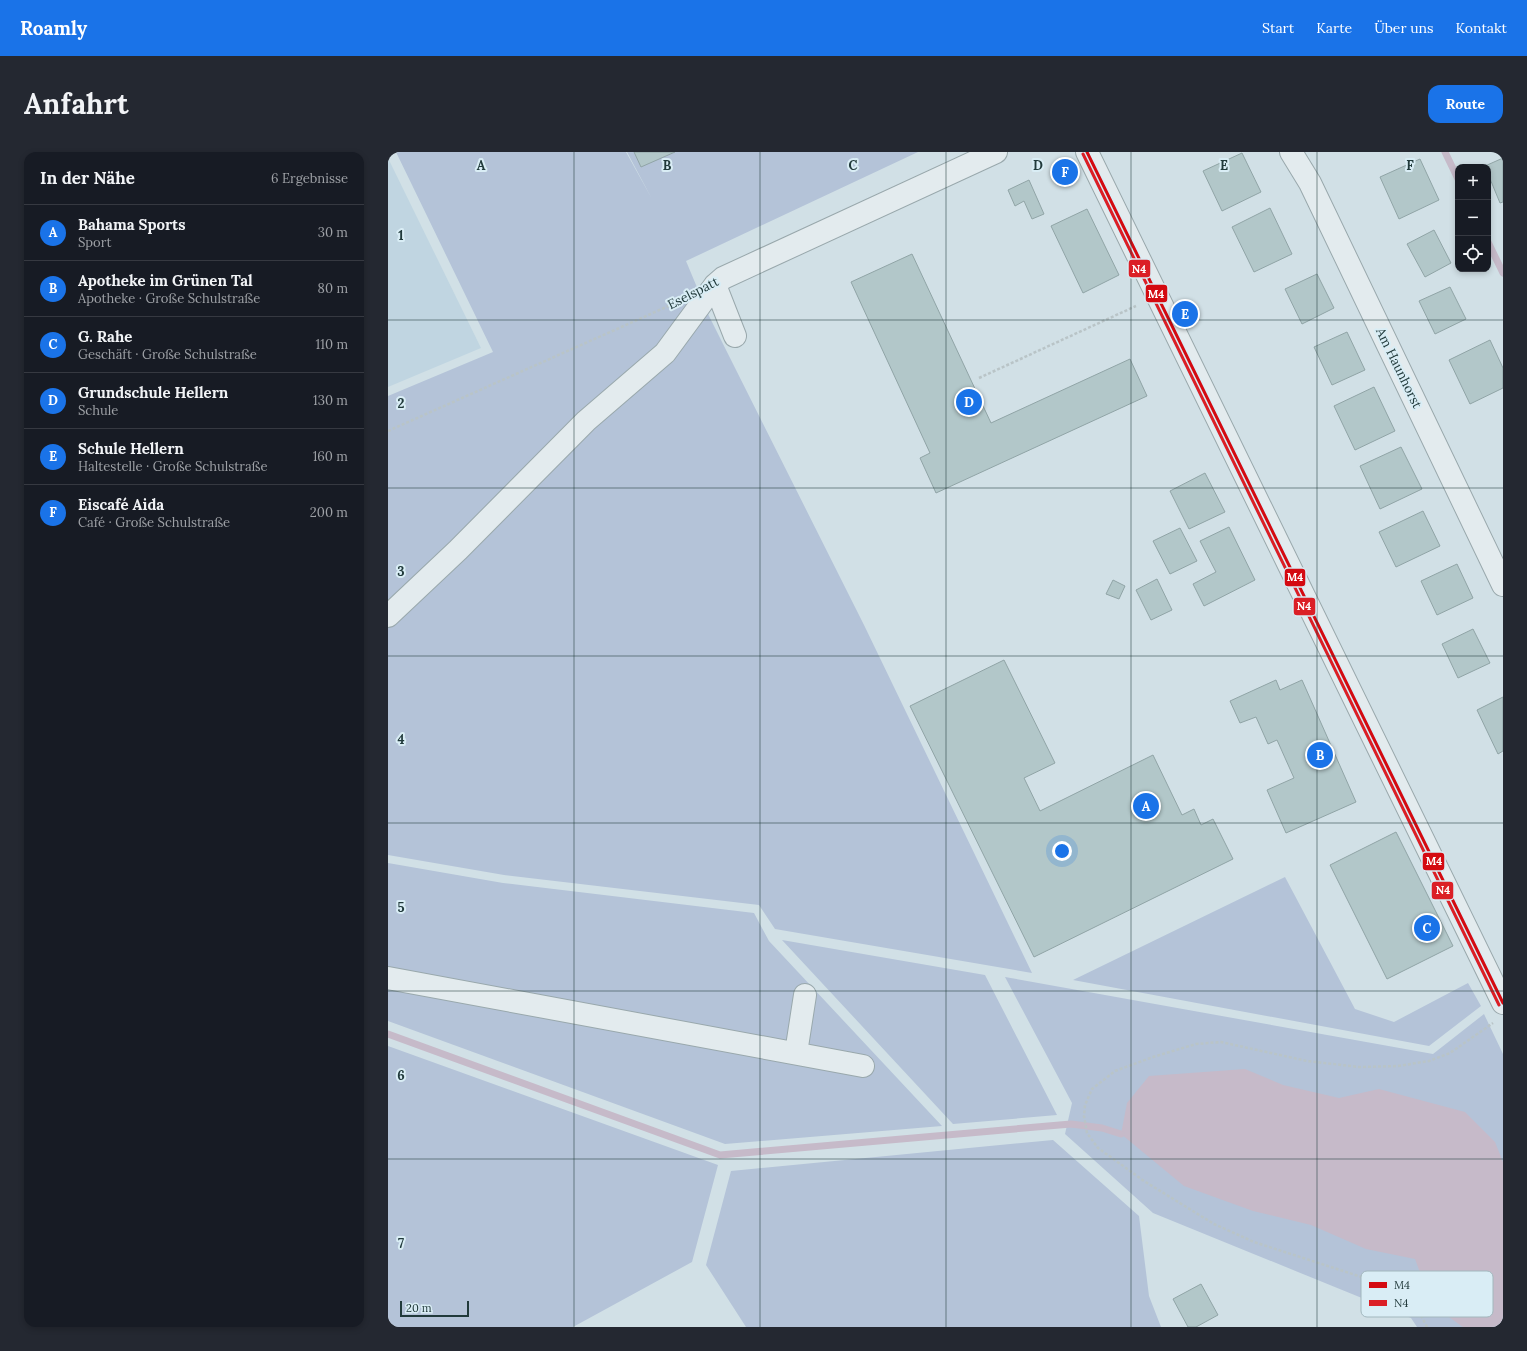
<!DOCTYPE html>
<html lang="de">
<meta charset="utf-8">
<style>
body{margin:0;font-family:Lora,serif;background:#242831;color:#f1f3f6}
.controls{position:absolute;right:12px;top:12px;display:grid;overflow:hidden;border-radius:8px;box-shadow:0 2px 6px #0003}
.controls button{width:36px;height:36px;display:grid;place-items:center;padding:0;border:0;border-bottom:1px solid #363941;background:#171b24;color:#f1f3f6;font:20px sans-serif}
.scale{position:absolute;left:12px;bottom:10px;width:69px;box-sizing:border-box;padding-left:4px;border:2px solid #213a3b;border-top:0;font-size:11px;line-height:14px;white-space:nowrap;color:#213a3b;-webkit-text-stroke:3px #d9edf5;paint-order:stroke}
.you{position:absolute;left:674px;top:699px;width:14px;height:14px;margin:-10px;border:3px solid #fff;border-radius:50%;background:#1a73e8;box-shadow:0 0 0 6px #1a73e833}
.badge{display:grid;place-items:center;width:26px;height:26px;border-radius:50%;background:#1a73e8;color:#fff;font-size:13px;font-weight:700}
.pin{position:absolute;translate:-50% -50%;border:2px solid #fff;box-shadow:0 1px 4px #0006}
.list{margin:0;padding:0;list-style:none}
h2{display:flex;justify-content:space-between;align-items:center;height:52px;margin:0;padding:0 16px;font-size:17px}
h2 small{font-size:13px;font-weight:400;color:#9ea1a6}
.list li{display:grid;grid-template-columns:26px 1fr auto;gap:12px;align-items:center;box-sizing:border-box;height:56px;padding:0 16px;border-top:1px solid #363941}
.list b{display:block;font-size:15px;white-space:nowrap}
.list p{margin:0;font-size:13px;white-space:nowrap;color:#9ea1a6}
.list em{font-size:13px;font-style:normal;color:#9ea1a6}
.icon{flex:none;width:22px;height:22px;fill:none;stroke:currentColor;stroke-width:2;stroke-linecap:round;stroke-linejoin:round}
.map{position:relative;flex:none;width:1115px;height:1175px;overflow:hidden;border-radius:12px}
header{display:flex;align-items:center;gap:24px;box-sizing:border-box;height:56px;padding:0 20px;background:#1a73e8;color:#fff}
header strong{font-size:19px}
nav{display:flex;gap:22px;margin-inline-start:auto;font-size:14px}
.intro{display:flex;align-items:center;justify-content:space-between;box-sizing:border-box;height:96px;padding:0 24px}
h1{margin:0;font-size:28px}
.button{padding:10px 18px;border-radius:12px;background:#1a73e8;color:#fff;font-size:14px;font-weight:700}
main{display:flex;gap:24px;padding:0 24px}
aside{flex:1;background:#171b24;border-radius:12px;box-shadow:0 2px 6px #0003}
.map>svg:first-child{display:block}
.farmland{fill:#c0d5e1}
.green{fill:#b4c3d8}
.water{fill:#c6bac9}
.lines{fill:none;stroke-linecap:round;stroke-linejoin:round}
.stream{stroke:#c6bac9;stroke-width:7}
.building{fill:#b2c7c9;stroke:#90a4a6}
.minor-casing{stroke:#99a8ac;stroke-width:24}
.path{stroke:#b9c4c7;stroke-width:2.5;stroke-dasharray:3 2;stroke-linecap:butt}
.minor{stroke:#e3ebee;stroke-width:22}
.bus-1-casing{stroke:#d9edf5;stroke-width:6}
.bus-2-casing{stroke:#d9edf5;stroke-width:6}
.bus-1{stroke:#d40a11;stroke-width:3}
.bus-2{stroke:#db1f26;stroke-width:3}
.grid{fill:none;stroke:#213a3b;stroke-width:1;stroke-opacity:0.55}
.labels{text-anchor:middle;dominant-baseline:central;stroke-width:4;stroke-linejoin:round;paint-order:stroke}
.street-label{font-size:13px;fill:#213a3b;stroke:#d9edf5}
.key{fill:#d9edf5;stroke:#a2b7bd;stroke-width:1}
.key-label{font-size:11px;fill:#213a3b}
.grid-label{font-size:13px;text-anchor:middle;font-weight:bold;fill:#213a3b;stroke:#d9edf5;stroke-width:4;stroke-linejoin:round;paint-order:stroke}
.line-badge{stroke:#d9edf5;stroke-width:1.5}
.badge-label{font-size:11px;text-anchor:middle;font-weight:bold;fill:#fff}
</style>
<header>
<strong>Roamly</strong>
<nav><a>Start</a><a>Karte</a><a>Über uns</a><a>Kontakt</a></nav>
</header>
<div class="intro"><h1>Anfahrt</h1><a class="button">Route</a></div>
<main>
<aside>
<h2>In der Nähe<small>6 Ergebnisse</small></h2>
<ul class="list">
<li><span class="badge">A</span><div><b>Bahama Sports</b><p>Sport</p></div><em>30 m</em></li>
<li><span class="badge">B</span><div><b>Apotheke im Grünen Tal</b><p>Apotheke · Große Schulstraße</p></div><em>80 m</em></li>
<li><span class="badge">C</span><div><b>G. Rahe</b><p>Geschäft · Große Schulstraße</p></div><em>110 m</em></li>
<li><span class="badge">D</span><div><b>Grundschule Hellern</b><p>Schule</p></div><em>130 m</em></li>
<li><span class="badge">E</span><div><b>Schule Hellern</b><p>Haltestelle · Große Schulstraße</p></div><em>160 m</em></li>
<li><span class="badge">F</span><div><b>Eiscafé Aida</b><p>Café · Große Schulstraße</p></div><em>200 m</em></li>
</ul>
</aside>
<div class="map">
<svg width="1115" height="1175" viewBox="0 0 1115 1175">
<rect width="100%" height="100%" fill="#d1e0e6"/>
<path class="farmland" d="M0 6 93 196 0 235Z"/>
<path class="green" d="M8 0H238L264 47 239 0H530L298 109 321 164 476 473 644 821 387 777 371 753 116 723 0 703V244L105 200Z
M0 711 115 731 366 761 381 789 554 974 337 992 0 869Z
M897 725 967 857 1006 870 1080 831 1093 854 1041 894 685 828Z
M394 788 597 823 669 963 565 972Z
M617 825 1045 902 1096 862 1115 902V1175H1029L1023 1166 765 1061 677 982 684 951Z
M0 894 330 1013 304 1110 185 1175H0Z
M665 988 751 1064 761 1144 773 1175H358L318 1113 343 1019Z"/>
<path class="water" d="M857 917 895 933 951 946 991 937 1077 960 1107 990 1115 1010V1175H1075L1044 1153 1027 1107 978 1097 923 1073 865 1059 796 1034 733 982 739 951 761 924Z"/>
<g class="lines">
<path class="stream" d="M1057 0 1070 27
M1100 90 1115 121
M0 882 332 1003 683 972 714 976 733 982"/>
</g>
<path class="building" d="M246 0H287L253 15Z
M854 1 873 40 834 59 815 19Z
M1115 6V50L1112 51 1100 22V15H1097V14Z
M1032 7 1051 48 1011 67 992 25Z
M641 28 656 62 644 67 636 49 627 54 620 38Z
M882 56 904 102 866 120 844 75Z
M699 57 731 123 695 141 663 74Z
M1046 78 1063 111 1037 125 1019 92Z
M524 102 603 271 742 207 759 244 548 341 532 306 542 301 463 130Z
M929 122 946 156 914 172 897 137Z
M1062 135 1078 167 1047 182 1031 149Z
M959 180 977 218 944 233 926 195Z
M1102 188 1115 216V236L1082 252 1061 208Z
M986 235 1007 279 967 298 946 254Z
M1013 295 1034 337 992 357 972 314Z
M817 321 837 360 801 377 782 339Z
M1035 359 1052 394 1008 415 991 380Z
M841 375 867 428 816 454 805 432 828 420 812 389Z
M792 376 809 409 782 422 765 389Z
M1069 412 1085 446 1049 463 1033 429Z
M769 427 784 458 763 468 748 438Z
M725 428 737 434 731 447 718 442Z
M1085 477 1102 511 1070 526 1054 492Z
M616 508 667 611 636 626 652 659 765 603 794 663 806 657 813 673 825 667 845 707 646 805 522 554Z
M888 528 892 538 914 528 968 650 898 681 879 638 906 626 889 588 880 592 868 565 852 571 842 549Z
M1115 545V599L1110 602 1089 558Z
M1008 680 1065 794 999 827 942 713Z
M813 1132 830 1163 808 1175H800L785 1147Z"/>
<g class="lines">
<g class="minor-casing">
<path id="minor" d="M699 0 1115 851
M903 0 922 31 1115 433
M327 133 347 184
M0 464 70 398 198 269 277 201 327 133 335 126 608 0
M0 826 475 914
M408 901 417 843"/>
</g>
<path class="path" d="M591 226 748 154
M0 279 285 152
M1039 1175 1028 1154 989 1130 866 1090 826 1072 756 1029 710 996 699 981 696 964 697 953 704 937 727 919 765 905 808 892 833 890 919 909 971 915 1010 914 1041 909 1062 901 1105 871"/>
<use href="#minor" class="minor"/>
<g class="bus-1-casing">
<path id="bus-1" d="M699 0 1115 851"/>
</g>
<g class="bus-2-casing">
<path id="bus-2" d="M695 2 1111 853"/>
</g>
<use href="#bus-1" class="bus-1"/>
<use href="#bus-2" class="bus-2"/>
</g>
<path class="grid" d="M186 0V1175M372 0V1175M558 0V1175M743 0V1175M929 0V1175M0 168H1115M0 336H1115M0 504H1115M0 671H1115M0 839H1115M0 1007H1115"/>
<g class="labels">
<g class="street-label">
<text transform="translate(305 141) rotate(-27)">Eselspatt</text>
<text transform="translate(1011 216) rotate(64)">Am Haunhorst</text>
</g>
</g>
<rect x="973" y="1119" width="132" height="46" rx="6" class="key"/>
<rect x="981" y="1130" width="18" height="6" fill="#d40a11"/>
<rect x="981" y="1148" width="18" height="6" fill="#db1f26"/>
<g class="key-label">
<text x="1006" y="1137">M4</text>
<text x="1006" y="1155">N4</text>
</g>
<g class="grid-label">
<text x="93" y="18">A</text>
<text x="279" y="18">B</text>
<text x="465" y="18">C</text>
<text x="650" y="18">D</text>
<text x="836" y="18">E</text>
<text x="1022" y="18">F</text>
<text x="13" y="88">1</text>
<text x="13" y="256">2</text>
<text x="13" y="424">3</text>
<text x="13" y="592">4</text>
<text x="13" y="760">5</text>
<text x="13" y="928">6</text>
<text x="13" y="1096">7</text>
</g>
<g class="line-badge">
<rect x="740" y="107" width="23" height="19" rx="4" fill="#db1f26"/>
<rect x="757" y="132" width="23" height="19" rx="4" fill="#d40a11"/>
<rect x="896" y="416" width="22" height="19" rx="4" fill="#d40a11"/>
<rect x="905" y="445" width="23" height="19" rx="4" fill="#db1f26"/>
<rect x="1034" y="700" width="23" height="19" rx="4" fill="#d40a11"/>
<rect x="1043" y="729" width="23" height="19" rx="4" fill="#db1f26"/>
</g>
<g class="badge-label">
<text x="751" y="121">N4</text>
<text x="768" y="146">M4</text>
<text x="907" y="429">M4</text>
<text x="916" y="458">N4</text>
<text x="1046" y="713">M4</text>
<text x="1055" y="742">N4</text>
</g>
</svg>
<div class="controls">
<button>+</button>
<button>−</button>
<button><svg class="icon" aria-label="locate" viewBox="0 0 24 24"><circle cx="12" cy="12" r="6"/><path d="M12 2v4M12 18v4M2 12h4M18 12h4"/></svg></button>
</div>
<div class="scale">20 m</div>
<div class="you"></div>
<div class="pin badge" style="left:758px;top:654px">A</div>
<div class="pin badge" style="left:932px;top:603px">B</div>
<div class="pin badge" style="left:1039px;top:776px">C</div>
<div class="pin badge" style="left:581px;top:250px">D</div>
<div class="pin badge" style="left:797px;top:162px">E</div>
<div class="pin badge" style="left:677px;top:20px">F</div>
</div>
</main>
